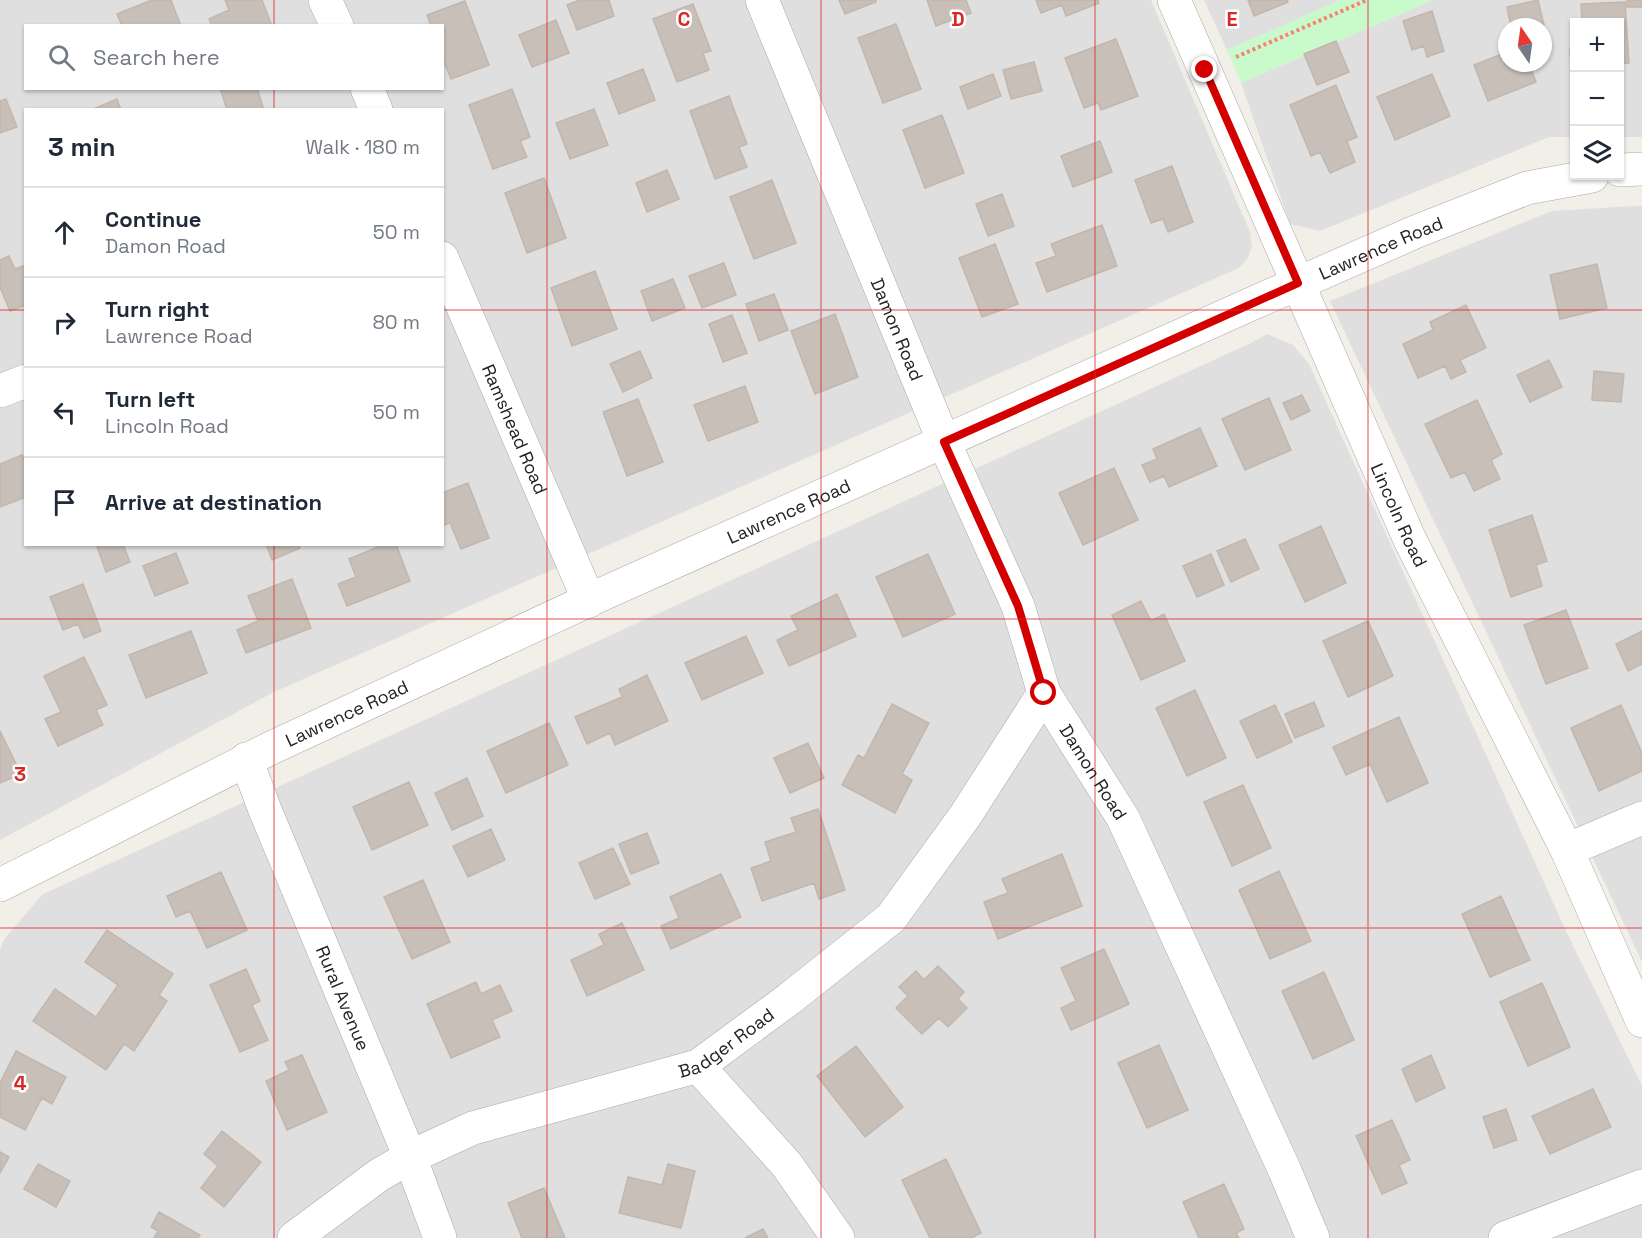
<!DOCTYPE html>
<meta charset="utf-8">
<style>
body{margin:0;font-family:"Space Grotesk",sans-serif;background:#f6f6f7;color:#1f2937}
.controls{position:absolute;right:18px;top:18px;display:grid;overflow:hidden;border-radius:0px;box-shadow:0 2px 4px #0004}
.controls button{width:54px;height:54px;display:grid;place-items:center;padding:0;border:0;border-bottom:2px solid #e0e1e3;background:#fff;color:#1f2937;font:30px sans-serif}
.compass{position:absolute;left:1498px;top:18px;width:54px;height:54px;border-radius:50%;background:#fff;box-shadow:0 2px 4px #0004;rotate:347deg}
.stop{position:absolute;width:18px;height:18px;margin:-14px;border:4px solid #d40000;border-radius:50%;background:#fff}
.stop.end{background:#d40000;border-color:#fff;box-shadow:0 2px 6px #0008}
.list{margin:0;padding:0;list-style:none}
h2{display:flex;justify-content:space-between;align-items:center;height:78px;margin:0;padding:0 24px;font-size:26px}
h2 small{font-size:20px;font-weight:400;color:#747a83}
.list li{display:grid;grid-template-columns:39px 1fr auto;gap:18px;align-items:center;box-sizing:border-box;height:90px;padding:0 24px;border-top:2px solid #e0e1e3}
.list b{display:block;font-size:22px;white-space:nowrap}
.list p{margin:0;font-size:20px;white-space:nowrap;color:#747a83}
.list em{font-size:20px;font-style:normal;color:#747a83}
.icon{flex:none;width:33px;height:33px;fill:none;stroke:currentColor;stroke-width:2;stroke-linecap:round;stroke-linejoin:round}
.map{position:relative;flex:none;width:1642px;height:1238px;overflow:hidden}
.search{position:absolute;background:#fff;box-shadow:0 2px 4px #0004;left:24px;top:24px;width:420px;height:66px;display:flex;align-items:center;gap:15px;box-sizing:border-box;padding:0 21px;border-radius:0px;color:#747a83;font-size:22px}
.panel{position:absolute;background:#fff;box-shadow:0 2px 4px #0004;left:24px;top:108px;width:420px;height:438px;border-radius:0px}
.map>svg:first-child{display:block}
.residential{fill:#e0dfdf;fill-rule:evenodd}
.park{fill:#c8facc}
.building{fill:#c7bfb8;stroke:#c4b6ab;stroke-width:1.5}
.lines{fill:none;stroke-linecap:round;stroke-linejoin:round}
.minor-casing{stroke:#a9a9a9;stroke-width:34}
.path{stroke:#fa8072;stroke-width:4;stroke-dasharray:3 3;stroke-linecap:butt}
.minor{stroke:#fff;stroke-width:33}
.route{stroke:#d40000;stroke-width:8}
.grid{fill:none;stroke:#d62828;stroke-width:1.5;stroke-opacity:0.55}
.labels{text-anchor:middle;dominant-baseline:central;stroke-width:5;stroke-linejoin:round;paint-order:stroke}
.street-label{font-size:18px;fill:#222;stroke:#fff}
.grid-label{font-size:20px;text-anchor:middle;font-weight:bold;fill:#d62828;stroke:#fff;stroke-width:5;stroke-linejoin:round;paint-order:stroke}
</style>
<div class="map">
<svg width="1642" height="1238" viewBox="0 0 1642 1238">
<rect width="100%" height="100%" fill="#f2efe9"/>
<path class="residential" d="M0 0H1151L1250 232 1252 247 1247 259 1239 268 274 692 0 840ZM26 26H442V88H26ZM26 110H442V544H26Z
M1204 0H1341L1227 50Z
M1433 0H1642V137H1620V22H1574V137H1549L1320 231 1290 224 1241 83ZM1507 27H1543V63H1507Z
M1633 206H1642V962L1330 301 1552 211Z
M1267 334 1293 345 1309 364 1566 931 1642 1086V1238H0V949L5 938 43 894 1251 343Z"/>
<path class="park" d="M1341 0H1433L1241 83 1227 50Z"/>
<path class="building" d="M152 0H171L181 26H122L117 14Z
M225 0H262L272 26H212L209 19 229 10Z
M580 0H609L614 16 577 30 567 5Z
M839 0H876V2L845 14Z
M927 0H966L971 13 936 26Z
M1036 0H1098L1099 3 1066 16 1062 5 1041 13Z
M1248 0H1287L1288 2 1254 16Z
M1538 0 1544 25 1511 27 1507 7Z
M1627 0H1642V7H1627Z
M465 1 489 65 451 79 442 57V26H431L427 15Z
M1625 2 1629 63 1620 64V22H1582L1581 4Z
M693 4 711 51 703 53 709 70 677 82 653 19Z
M1432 11 1444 51 1427 57 1424 46 1412 50 1403 21Z
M556 20 569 53 532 67 519 35Z
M896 24 921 89 883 103 858 38Z
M1116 39 1138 96 1101 110 1098 103 1084 108 1065 58Z
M1336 41 1349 72 1317 85 1304 54Z
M1570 49H1574V83H1572Z
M1507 52V63H1529L1536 82 1488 101 1474 65Z
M1034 62 1042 91 1011 99 1003 70Z
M643 69 655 100 619 114 607 83Z
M993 74 1001 96 968 109 960 87Z
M1432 74 1450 116 1395 140 1377 97Z
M1336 85 1357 137 1347 141 1355 162 1330 173 1320 152 1311 156 1290 105Z
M220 88H257L264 110H227Z
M512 89 530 137 520 141 527 157 493 169 469 105Z
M729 96 747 144 739 147 747 167 715 179 690 111Z
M6 99 17 127 0 133V101Z
M117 99 121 110H91Z
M594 109 608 145 570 159 556 123Z
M942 115 964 173 925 188 903 130Z
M1100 141 1112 172 1073 187 1061 156Z
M1172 166 1193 222 1168 232 1163 219 1151 223 1135 180Z
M667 170 679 199 647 212 636 183Z
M544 178 566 238 527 253 505 193Z
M772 180 796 243 754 259 730 197Z
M1002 194 1014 226 988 236 976 204Z
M1102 225 1117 266 1047 292 1036 263 1056 256 1051 244Z
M995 244 1018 304 982 317 959 258Z
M9 256 15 269 26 265V305L10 311 0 287V260Z
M724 263 736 295 702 308 689 276Z
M1597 264 1607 308 1560 319 1550 275Z
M595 271 617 329 572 346 551 288Z
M673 279 685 308 652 321 641 291Z
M774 294 788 330 759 341 746 304Z
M1466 305 1486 348 1460 360 1466 372 1451 379 1445 366 1418 378 1403 344 1433 330 1430 322Z
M835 314 858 377 815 394 791 331Z
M732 315 747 353 723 362 709 324Z
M640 351 652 378 623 392 610 364Z
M1549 360 1562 387 1530 402 1517 375Z
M1594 371 1624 374 1621 402 1592 400Z
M745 386 758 422 708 441 694 405Z
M1302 395 1310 411 1291 420 1283 403Z
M1269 398 1291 450 1245 470 1222 419Z
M638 399 663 462 627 476 603 412Z
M1477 400 1502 454 1491 460 1500 479 1474 491 1465 472 1451 478 1425 424Z
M1200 428 1217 466 1169 487 1164 476 1150 482 1142 465 1157 459 1153 449Z
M22 455 26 464V497L0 507V464Z
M1114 468 1138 520 1083 545 1059 493Z
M468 483 489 538 461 549 450 523 442 526V493Z
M1532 515 1547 561 1536 565 1542 586 1511 597 1489 530Z
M1321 526 1346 583 1305 602 1279 545Z
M1245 539 1259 569 1231 582 1217 551Z
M96 544H123L130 562 106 572Z
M266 544H298L300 548 272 560Z
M385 544H396L410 581 347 606 338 584 356 577 349 559Z
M176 553 188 583 155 596 143 566Z
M928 554 955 614 903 637 876 577Z
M1211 554 1224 585 1197 597 1183 566Z
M292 579 311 628 246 653 237 630 258 621 248 596Z
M83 584 101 631 84 638 78 624 63 630 50 597Z
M837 594 856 636 789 666 777 640 798 630 791 616Z
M1141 601 1151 621 1164 614 1185 661 1141 680 1112 615Z
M1566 610 1588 668 1546 684 1524 625Z
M1368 621 1393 676 1348 697 1323 641Z
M191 631 207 673 146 698 129 655Z
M1642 631V664L1628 671 1616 644Z
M746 636 763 673 702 700 685 663Z
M84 657 107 705 96 710 103 725 58 746 45 719 61 712 44 676Z
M647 675 668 721 615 745 610 733 587 744 575 717 622 697 619 689Z
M1195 690 1226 758 1187 776 1156 708Z
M1314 702 1324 726 1295 738 1285 714Z
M892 704 929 723 902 774 912 780 895 813 842 785 858 755 864 758Z
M1275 705 1292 742 1257 758 1240 721Z
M1621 705 1642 753V771L1599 791 1571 728Z
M1399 717 1428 783 1387 802 1370 764 1346 775 1333 747Z
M549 723 568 765 506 793 487 751Z
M0 731 21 774 0 783Z
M808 743 824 778 790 793 774 758Z
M467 778 483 816 452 830 435 793Z
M409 782 428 825 372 850 353 807Z
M1243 785 1271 848 1232 866 1204 802Z
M818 809 845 890 819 899 814 883 762 901 751 868 771 861 765 842 796 832 791 818Z
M491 829 505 860 468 877 453 846Z
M647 833 659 863 631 874 619 844Z
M613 848 630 884 595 899 579 863Z
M1062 854 1082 906 998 939 984 902 1008 893 1002 879Z
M1279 871 1311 941 1270 959 1239 890Z
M221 872 247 930 207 948 190 911 176 917 167 896Z
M721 874 741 917 671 949 661 926 679 918 670 897Z
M423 880 450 942 412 959 384 897Z
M1501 896 1530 960 1490 977 1462 914Z
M622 923 644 970 587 996 571 960 604 945 599 934Z
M107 930 173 974 159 995 167 1001 134 1051 124 1044 106 1070 33 1021 55 989 96 1017 118 985 85 962Z
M1104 949 1129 1004 1071 1030 1061 1008 1076 1001 1061 968Z
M938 966 964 992 958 999 967 1008 948 1027 939 1018 922 1034 896 1008 908 996 899 987 916 971 924 980Z
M246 969 260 1001 252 1005 268 1040 240 1052 210 985Z
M1324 972 1354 1040 1313 1059 1282 991Z
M476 982 481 994 500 985 512 1011 492 1020 500 1037 451 1058 427 1004Z
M1542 983 1570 1047 1528 1066 1500 1002Z
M1159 1045 1188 1110 1147 1128 1118 1063Z
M856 1046 903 1107 865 1137 817 1076Z
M16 1051 66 1077 52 1104 42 1098 25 1130 0 1117V1083Z
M302 1055 327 1112 287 1130 266 1081 289 1070 285 1062Z
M1431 1055 1445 1088 1416 1102 1402 1069Z
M1593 1089 1611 1127 1550 1154 1532 1116Z
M1506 1109 1517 1140 1494 1148 1483 1117Z
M1392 1120 1410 1160 1399 1165 1407 1183 1382 1194 1356 1136Z
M222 1131 261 1162 224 1207 201 1188 218 1166 204 1154Z
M0 1152 9 1157 0 1173Z
M946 1159 981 1233 971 1238H930L902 1180Z
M38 1164 70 1181 56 1207 24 1189Z
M668 1164 695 1171 681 1228 619 1213 628 1177 662 1185Z
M1224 1184 1244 1229 1236 1233 1239 1238H1199L1183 1202Z
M544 1188 565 1238H522L508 1203Z
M159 1212 200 1235 198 1238H154L158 1231 151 1227Z
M763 1229 768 1238H745Z"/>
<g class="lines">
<g class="minor-casing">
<g id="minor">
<path d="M325 0 337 26"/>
<path id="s1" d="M762 0 944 442 1018 606 1044 693 1123 818 1285 1171 1313 1238"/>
<path id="s2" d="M1174 0 1410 540 1567 850 1642 1021"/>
<path d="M367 88 376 110"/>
<path d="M1620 170 1642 169"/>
<path id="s3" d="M442 258 589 601"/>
<path d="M0 391 26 381"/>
<path id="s4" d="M246 759 265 810 410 1157 440 1238"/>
<path d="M1567 850 1642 818"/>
<path id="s5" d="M0 885 271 748 598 596 1249 305 1415 232 1527 188 1592 176"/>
<path d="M698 1066 787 1165 838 1238"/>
<path id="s6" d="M294 1238 379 1175 410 1157 473 1128 698 1066 789 999 891 918 965 816 1044 693"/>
<path d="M1505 1238 1642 1186"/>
</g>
</g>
<path class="path" d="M1236 57 1367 0"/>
<use href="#minor" class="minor"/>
</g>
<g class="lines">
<path class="route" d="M1044 693 1018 606 944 442 1298 283 1205 70"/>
</g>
<path class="grid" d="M274 0V26M547 0V1238M821 0V1238M1095 0V1238M1368 0V1238M274 88V110M0 310H26M442 310H1642M274 544V1238M0 619H1642M0 928H1642"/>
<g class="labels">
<g class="street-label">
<text stroke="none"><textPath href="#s5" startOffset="1521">Lawrence Road</textPath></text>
<text stroke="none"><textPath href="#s1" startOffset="356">Damon Road</textPath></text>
<text stroke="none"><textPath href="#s3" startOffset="186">Ramshead Road</textPath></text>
<text stroke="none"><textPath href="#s5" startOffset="873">Lawrence Road</textPath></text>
<text stroke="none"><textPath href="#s2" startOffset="562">Lincoln Road</textPath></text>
<text stroke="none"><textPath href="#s5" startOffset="387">Lawrence Road</textPath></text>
<text stroke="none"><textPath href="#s1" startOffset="842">Damon Road</textPath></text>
<text stroke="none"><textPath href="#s4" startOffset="258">Rural Avenue</textPath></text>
<text stroke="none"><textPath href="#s6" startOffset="480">Badger Road</textPath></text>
</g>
</g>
<g class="grid-label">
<text x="684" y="26">C</text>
<text x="958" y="26">D</text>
<text x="1232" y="26">E</text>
<text x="20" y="781">3</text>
<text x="20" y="1090">4</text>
</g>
</svg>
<div class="controls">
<button>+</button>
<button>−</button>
<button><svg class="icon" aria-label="layers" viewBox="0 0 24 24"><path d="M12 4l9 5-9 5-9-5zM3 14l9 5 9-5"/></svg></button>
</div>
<svg class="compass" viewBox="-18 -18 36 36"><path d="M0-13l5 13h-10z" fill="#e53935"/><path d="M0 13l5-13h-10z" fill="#747a83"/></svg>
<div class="stop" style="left:1044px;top:693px"></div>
<div class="stop end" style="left:1205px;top:70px"></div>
<div class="search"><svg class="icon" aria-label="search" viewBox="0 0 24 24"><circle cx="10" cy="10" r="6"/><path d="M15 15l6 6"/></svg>Search here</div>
<section class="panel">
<h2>3 min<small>Walk · 180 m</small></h2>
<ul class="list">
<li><svg class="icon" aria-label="ahead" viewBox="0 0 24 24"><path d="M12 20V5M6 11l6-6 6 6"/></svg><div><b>Continue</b><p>Damon Road</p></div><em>50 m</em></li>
<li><svg class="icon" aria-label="right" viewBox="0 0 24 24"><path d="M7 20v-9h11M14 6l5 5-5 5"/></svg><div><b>Turn right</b><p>Lawrence Road</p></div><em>80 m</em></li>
<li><svg class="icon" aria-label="left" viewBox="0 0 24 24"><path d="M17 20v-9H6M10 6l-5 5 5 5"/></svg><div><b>Turn left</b><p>Lincoln Road</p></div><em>50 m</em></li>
<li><svg class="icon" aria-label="arrive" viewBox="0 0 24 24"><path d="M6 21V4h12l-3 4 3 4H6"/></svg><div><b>Arrive at destination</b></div></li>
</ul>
</section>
</div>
